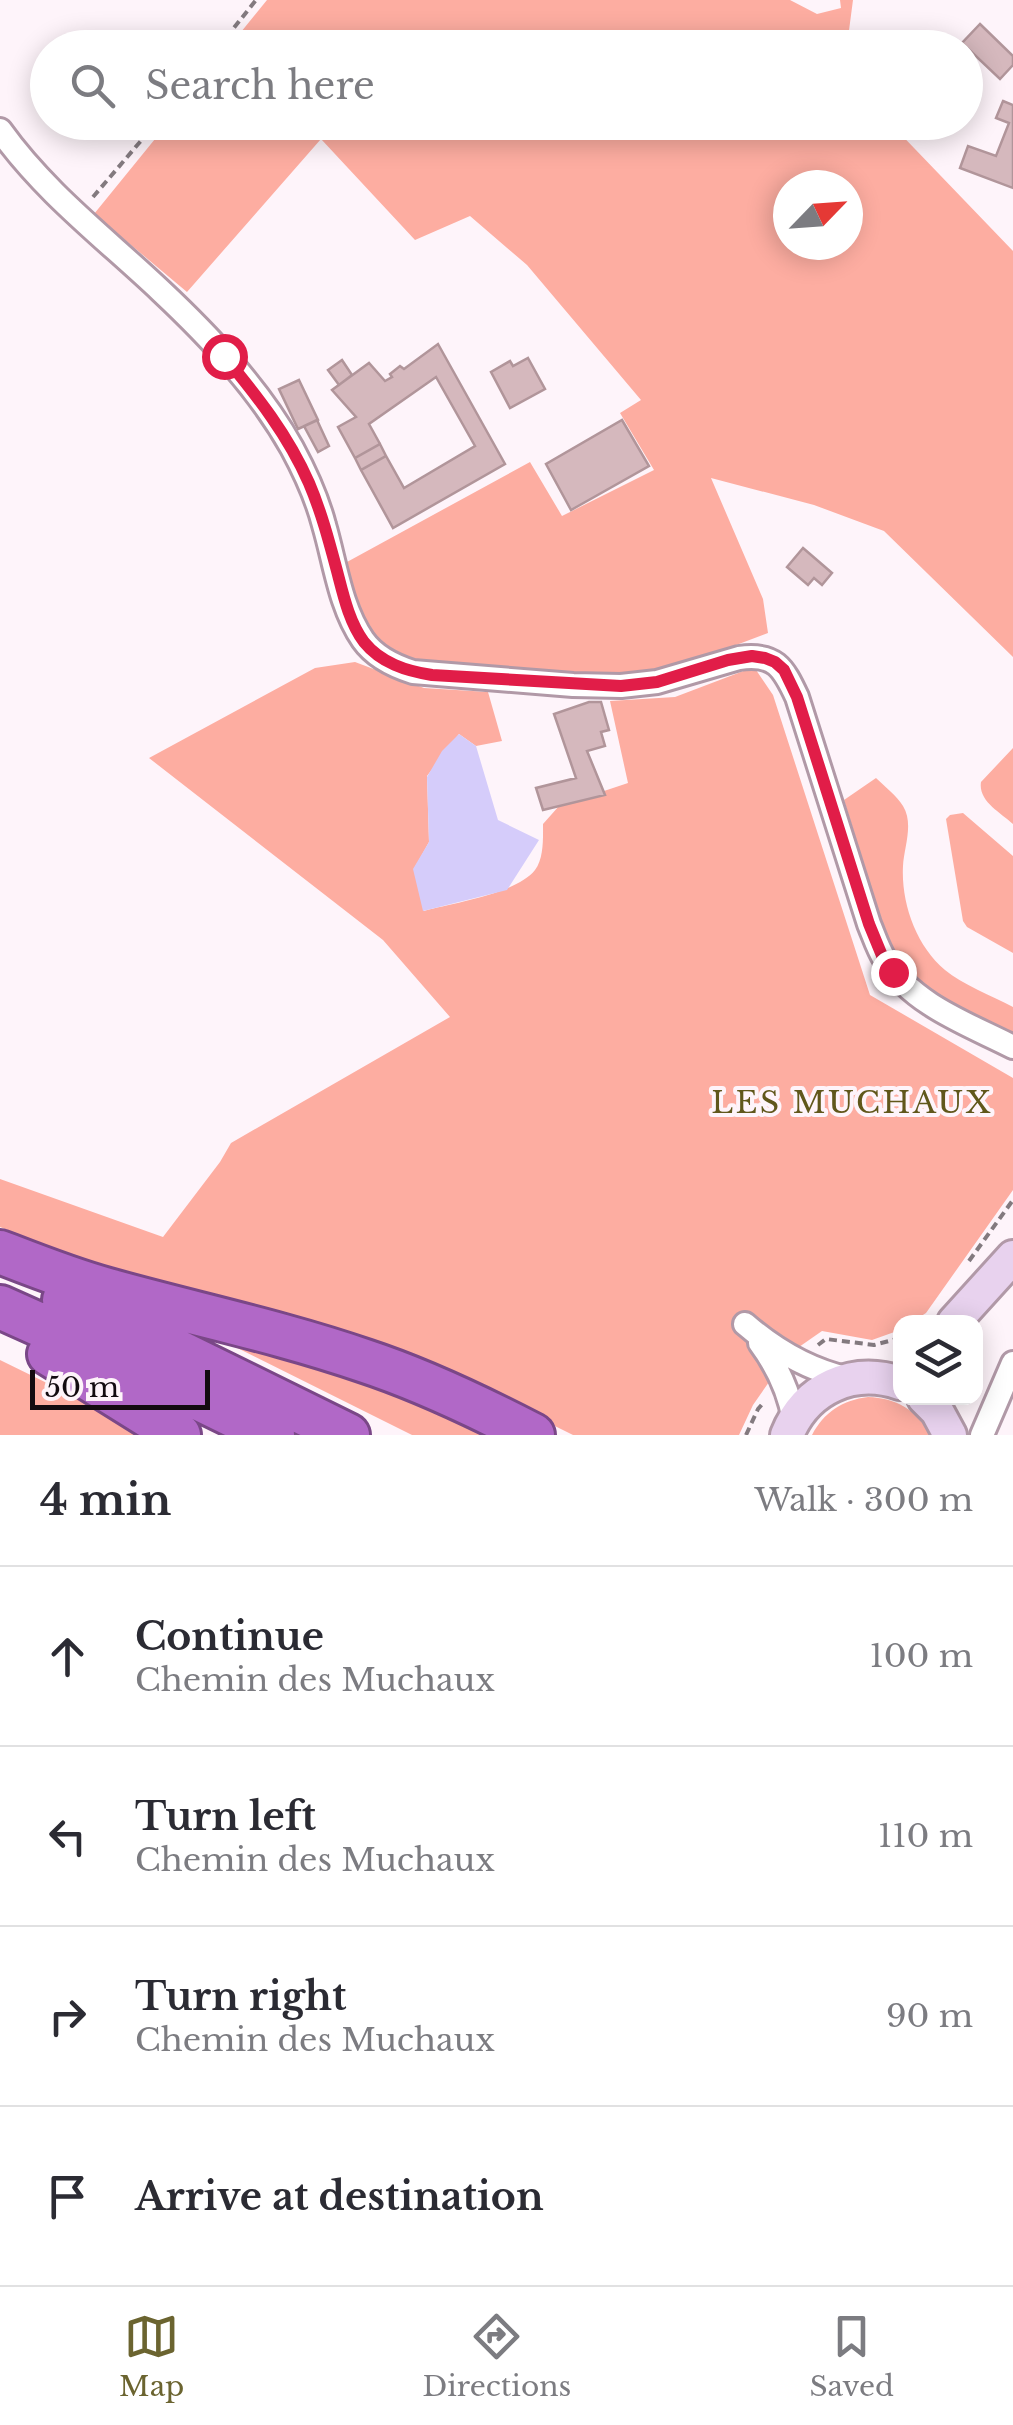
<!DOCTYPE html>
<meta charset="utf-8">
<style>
body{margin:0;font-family:"Libre Baskerville",serif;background:#f7f7f7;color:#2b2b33}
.controls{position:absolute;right:30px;bottom:30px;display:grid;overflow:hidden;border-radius:20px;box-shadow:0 5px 25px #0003}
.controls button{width:90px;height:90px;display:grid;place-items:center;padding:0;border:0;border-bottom:2px solid #e1e1e2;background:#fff;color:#2b2b33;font:50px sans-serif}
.compass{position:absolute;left:773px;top:170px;width:90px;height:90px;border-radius:50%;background:#fff;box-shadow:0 5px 25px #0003;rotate:65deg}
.scale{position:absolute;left:30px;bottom:25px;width:180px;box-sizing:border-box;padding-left:10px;border:5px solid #130b10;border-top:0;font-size:28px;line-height:35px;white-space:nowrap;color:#130b10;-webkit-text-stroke:8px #fef4fa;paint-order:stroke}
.stop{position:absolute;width:30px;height:30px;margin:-22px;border:8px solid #e11d48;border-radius:50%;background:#fff}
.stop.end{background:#e11d48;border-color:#fff;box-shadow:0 2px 10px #0008}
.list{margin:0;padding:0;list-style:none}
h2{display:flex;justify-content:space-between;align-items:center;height:130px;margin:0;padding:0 40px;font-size:42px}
h2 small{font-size:32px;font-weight:400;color:#7c7c81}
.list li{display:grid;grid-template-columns:65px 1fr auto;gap:30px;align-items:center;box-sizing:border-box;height:180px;padding:0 40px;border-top:2px solid #e1e1e2}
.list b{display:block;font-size:38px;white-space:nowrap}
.list p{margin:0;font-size:32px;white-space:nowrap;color:#7c7c81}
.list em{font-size:32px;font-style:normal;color:#7c7c81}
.icon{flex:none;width:55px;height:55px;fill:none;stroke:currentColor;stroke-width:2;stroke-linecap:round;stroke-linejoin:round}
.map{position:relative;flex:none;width:1013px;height:1435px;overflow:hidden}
.search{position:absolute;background:#fff;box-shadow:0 5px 25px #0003;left:30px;right:30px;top:30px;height:110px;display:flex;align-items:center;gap:25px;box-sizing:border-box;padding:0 35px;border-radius:55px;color:#7c7c81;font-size:38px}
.sheet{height:850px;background:#fff}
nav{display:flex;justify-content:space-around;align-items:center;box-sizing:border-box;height:140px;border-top:2px solid #e1e1e2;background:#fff;font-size:28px;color:#7c7c81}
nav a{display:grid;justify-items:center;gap:5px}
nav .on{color:#6b6430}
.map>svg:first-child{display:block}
.green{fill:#fdada1;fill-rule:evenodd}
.water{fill:#d5ccfa}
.building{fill:#d5b8bd;stroke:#b1959a;stroke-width:2.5}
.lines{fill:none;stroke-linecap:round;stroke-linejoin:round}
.street-casing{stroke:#b199a7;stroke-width:28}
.secondary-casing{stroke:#b199a7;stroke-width:38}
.highway-casing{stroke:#7a4787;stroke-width:48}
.path{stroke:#837a7f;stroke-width:4;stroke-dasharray:8 5;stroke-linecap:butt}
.street{stroke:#fff;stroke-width:22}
.secondary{stroke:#e8d2ee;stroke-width:32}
.highway{stroke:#b168c7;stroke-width:42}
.route{stroke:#e11d48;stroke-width:12}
.labels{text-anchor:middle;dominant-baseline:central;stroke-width:8;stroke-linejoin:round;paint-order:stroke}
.quarter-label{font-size:30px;letter-spacing:2.5px;fill:#60571b;stroke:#fef4fa}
</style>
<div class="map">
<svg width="1013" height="1435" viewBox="0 0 1013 1435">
<rect width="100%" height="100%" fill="#fef4fa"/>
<path class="green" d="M267 0H790L817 14 841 8 840 0H853L848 38 852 47 228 48Z
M168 123H890L1013 251V657L884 531 814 505 711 478 763 599 768 633 670 670 619 678 438 668 400 658 375 642 360 617 347 562 530 462 562 516 654 470 620 413 641 400 527 265 470 216 415 240 321 139 187 292 94 214ZM788 185H848V245H788Z
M355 662 424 688 488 692 502 741 476 746 459 734 427 776 429 842 414 869 424 911C453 903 516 894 535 870 544 858 543 838 543 824L559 806 628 783 610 701 675 697 754 667 773 695 870 995 1013 1078V1190L926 1313 912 1322H900V1330L872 1340 822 1331 799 1347 749 1314 740 1330 758 1354 769 1382 753 1405 739 1435H573L466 1382 112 1272 0 1227V1179L163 1237 220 1162 231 1143 450 1017 383 940 149 758 315 668Z
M1013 748V824C1000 812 978 801 981 782Z
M876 778C884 786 897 796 903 806 914 824 904 847 903 866 901 903 916 946 945 970 962 984 992 996 1013 1007V1036L920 986 894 962 844 800Z
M963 813 1013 856V953L967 927 963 921 946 819 950 815Z
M193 1326 357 1369 502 1435H412Z
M0 1360 104 1411 140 1435H0Z
M868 1397C896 1398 917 1410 931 1435H812C824 1412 843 1400 868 1397Z"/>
<path class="water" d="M459 734 476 746 498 820 539 840 507 890 423 911 413 869 429 842 427 777 442 751Z"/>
<path class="building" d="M980 24 1013 56V65L1000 79 962 43Z
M1003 101 1013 105V188L960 168 968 146 996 156 1009 123 996 118Z
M438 344 505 464 393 528 361 470 386 456 404 488 475 446 436 377 369 424 380 444 355 458 338 427 356 417 332 390 369 363 385 381 392 377 390 374 400 366 404 369Z
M528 358 545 389 510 408 491 372 510 361 513 366Z
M342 360 352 375 339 385 328 370Z
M299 380 318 420 298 429 279 389Z
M317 420 329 446 318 452 304 426Z
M622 420 649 466 571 510 546 464Z
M380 444 386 456 361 470 355 458Z
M803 548 832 573 822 585 814 578 808 585 787 567Z
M589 702H601L609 730 601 732 605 746 587 751 605 795 543 810 536 788 576 778 554 714Z"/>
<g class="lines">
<g class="street-casing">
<path id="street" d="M0 130C45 193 105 238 161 291 210 337 259 389 292 448 305 472 317 498 324 525 335 562 340 607 363 640 375 657 394 666 413 672L573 685 621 686 657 682 739 658C775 653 783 667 797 697L869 924C874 936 878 949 885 960 913 1005 968 1024 1013 1047
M745 1324C776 1351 809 1370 849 1379
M760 1343C777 1366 789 1391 794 1420
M982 1435 1013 1363"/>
</g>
<g class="secondary-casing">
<path id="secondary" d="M954 1322 1013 1257
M924 1398 937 1411 950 1435
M787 1435C806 1388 853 1367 900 1383"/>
</g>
<g class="highway-casing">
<path id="highway" d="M0 1252C36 1266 71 1280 108 1290 194 1314 281 1332 365 1361 423 1380 479 1407 533 1435
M64 1300 165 1345 348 1435
M0 1307 134 1367 273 1435
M49 1354 179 1435"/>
</g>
<path class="path" d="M218 48 256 0
M93 197 157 122
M969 1261 1013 1200
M818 1345 826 1339 874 1345 900 1338
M746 1435 758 1409 764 1402"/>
<use href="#street" class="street"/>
<use href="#secondary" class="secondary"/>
<use href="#highway" class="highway"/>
</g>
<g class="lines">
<path class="route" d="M224 356C257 396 288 435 309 483 321 511 329 541 337 571 343 594 349 622 364 642 381 663 406 671 432 675L621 686 657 682 728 660 752 656 765 658 775 662 784 670 797 697 869 924 883 958 893 972"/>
</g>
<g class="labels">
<g class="quarter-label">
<text x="852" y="1102">LES MUCHAUX</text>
</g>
</g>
</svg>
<div class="controls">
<button><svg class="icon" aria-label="layers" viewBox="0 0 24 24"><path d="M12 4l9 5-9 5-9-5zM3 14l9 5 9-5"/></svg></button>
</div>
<svg class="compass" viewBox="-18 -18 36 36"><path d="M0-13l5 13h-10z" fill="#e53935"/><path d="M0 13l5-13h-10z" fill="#7c7c81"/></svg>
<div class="scale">50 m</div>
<div class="stop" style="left:224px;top:356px"></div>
<div class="stop end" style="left:893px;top:972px"></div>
<div class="search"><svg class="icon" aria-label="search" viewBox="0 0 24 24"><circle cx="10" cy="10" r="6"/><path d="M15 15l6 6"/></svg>Search here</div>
</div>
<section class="sheet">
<h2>4 min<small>Walk · 300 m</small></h2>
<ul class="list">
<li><svg class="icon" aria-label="ahead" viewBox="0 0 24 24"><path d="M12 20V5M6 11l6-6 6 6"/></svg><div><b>Continue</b><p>Chemin des Muchaux</p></div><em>100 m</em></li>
<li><svg class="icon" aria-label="left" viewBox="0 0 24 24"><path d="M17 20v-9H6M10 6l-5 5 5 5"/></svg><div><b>Turn left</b><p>Chemin des Muchaux</p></div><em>110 m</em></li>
<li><svg class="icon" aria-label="right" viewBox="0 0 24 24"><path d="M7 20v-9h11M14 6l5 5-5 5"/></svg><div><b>Turn right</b><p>Chemin des Muchaux</p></div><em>90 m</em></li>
<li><svg class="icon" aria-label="arrive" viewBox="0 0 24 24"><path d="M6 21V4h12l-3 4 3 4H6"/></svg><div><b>Arrive at destination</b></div></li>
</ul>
</section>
<nav>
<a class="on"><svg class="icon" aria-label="map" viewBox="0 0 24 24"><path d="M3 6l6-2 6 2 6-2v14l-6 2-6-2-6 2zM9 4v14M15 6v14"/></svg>Map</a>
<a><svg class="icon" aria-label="directions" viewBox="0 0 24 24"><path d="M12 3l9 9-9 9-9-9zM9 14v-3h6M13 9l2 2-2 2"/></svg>Directions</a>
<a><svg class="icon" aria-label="saved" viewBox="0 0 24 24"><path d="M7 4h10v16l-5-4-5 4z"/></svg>Saved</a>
</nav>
